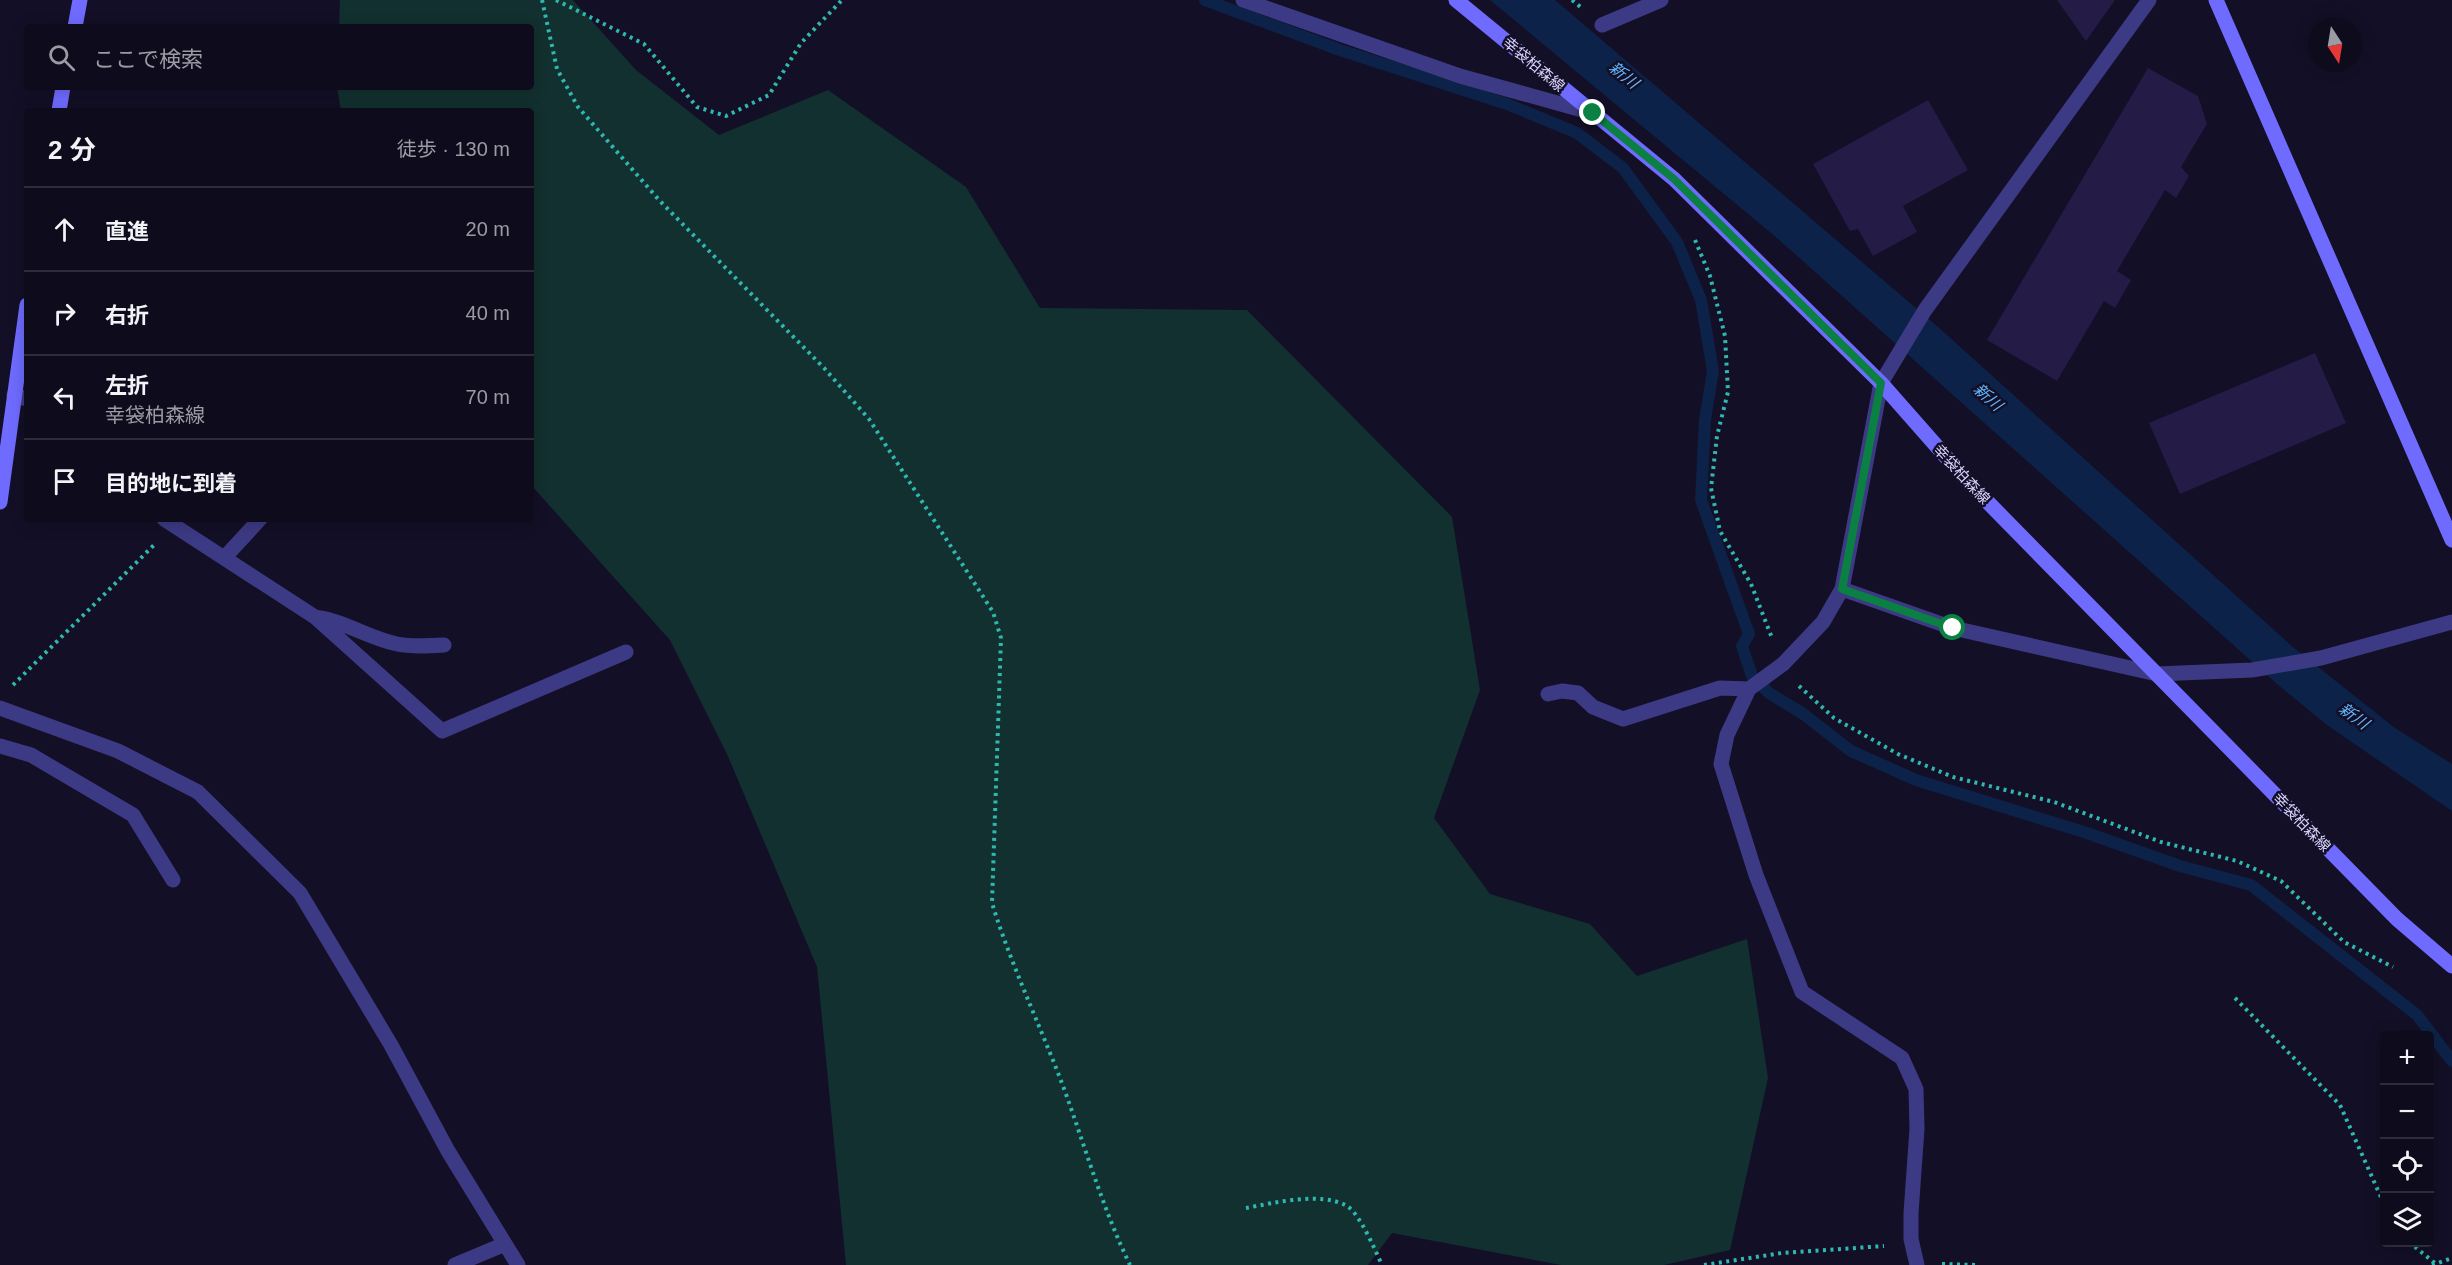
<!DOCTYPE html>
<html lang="ja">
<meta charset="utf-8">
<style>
body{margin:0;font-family:Helvetica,"Noto Sans JP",sans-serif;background:#171425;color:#f1f3f6}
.controls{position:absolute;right:18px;bottom:18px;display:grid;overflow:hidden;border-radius:6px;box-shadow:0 3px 15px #0003}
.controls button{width:54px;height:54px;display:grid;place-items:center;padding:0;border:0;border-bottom:2px solid #2e2b3b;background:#0e0b1c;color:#f1f3f6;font:30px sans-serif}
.compass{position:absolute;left:2308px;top:18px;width:54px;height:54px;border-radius:50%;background:#0e0b1c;box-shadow:0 3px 15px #0003;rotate:168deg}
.stop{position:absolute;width:18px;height:18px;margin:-14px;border:4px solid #0b8043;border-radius:50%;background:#fff}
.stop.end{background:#0b8043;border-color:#fff;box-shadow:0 2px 6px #0008}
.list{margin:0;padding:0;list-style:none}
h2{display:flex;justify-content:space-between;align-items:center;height:78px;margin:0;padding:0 24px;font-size:26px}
h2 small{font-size:20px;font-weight:400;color:#9b9ba3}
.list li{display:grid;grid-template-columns:39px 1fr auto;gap:18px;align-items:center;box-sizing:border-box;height:84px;padding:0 24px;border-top:2px solid #2e2b3b}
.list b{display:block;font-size:22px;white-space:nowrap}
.list p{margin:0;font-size:20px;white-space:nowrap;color:#9b9ba3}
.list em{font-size:20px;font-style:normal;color:#9b9ba3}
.icon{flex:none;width:33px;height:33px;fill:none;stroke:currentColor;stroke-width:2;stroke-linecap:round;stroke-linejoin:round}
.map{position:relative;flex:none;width:2452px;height:1265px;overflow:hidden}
.search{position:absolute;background:#0e0b1c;box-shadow:0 3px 15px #0003;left:24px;top:24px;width:510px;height:66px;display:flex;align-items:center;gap:15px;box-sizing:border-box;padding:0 21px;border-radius:6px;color:#9b9ba3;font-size:22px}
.panel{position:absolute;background:#0e0b1c;box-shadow:0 3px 15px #0003;left:24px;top:108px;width:510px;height:414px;border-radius:6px}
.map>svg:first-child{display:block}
.green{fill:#12302f}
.water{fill:#0c2248}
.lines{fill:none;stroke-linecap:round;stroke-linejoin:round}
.stream{stroke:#0c2248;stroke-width:12}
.building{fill:#241b47}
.path{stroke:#2fb8b0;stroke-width:4;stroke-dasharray:3 4.5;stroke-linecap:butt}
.lane{stroke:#3d3a85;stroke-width:15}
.street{stroke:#3d3a85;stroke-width:15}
.secondary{stroke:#6f6bff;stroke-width:15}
.route{stroke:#0b8043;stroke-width:8}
.labels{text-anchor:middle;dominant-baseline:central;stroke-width:5;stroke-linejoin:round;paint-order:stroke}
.street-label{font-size:15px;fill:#d9d4ff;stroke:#130f26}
.water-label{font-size:16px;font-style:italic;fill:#62b6ff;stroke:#130f26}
</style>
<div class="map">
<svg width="2452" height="1265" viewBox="0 0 2452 1265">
<rect width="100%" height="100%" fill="#130f26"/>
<path class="green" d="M340 0H573L636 70 719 135 828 90 966 187 1040 308 1247 310 1452 517 1480 690 1434 818 1490 894 1590 924 1637 976 1747 939 1768 1078 1730 1250 1664 1265H1561L1392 1233 1368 1265H846L817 967 727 754 670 640 531 485V111H341L337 87H531V27H339Z"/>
<path class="water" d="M1490 0H1555L1937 326 2293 647 2395 728 2452 764V811L2327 725 2277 684 1777 238Z"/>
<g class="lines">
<path class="stream" d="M1205 0 1340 50 1507 104 1577 133 1623 168 1677 242 1701 300 1713 371 1705 420 1701 500 1749 634 1742 646 1752 676 1769 693 1802 713 1851 751 1916 780 2087 833 2180 866 2251 885 2417 1015 2452 1061"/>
</g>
<path class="building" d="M2057 0H2115L2086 41Z
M2148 68 2198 96 2207 124 2181 167 2189 176 2176 198 2165 190 2117 271 2131 280 2115 308 2104 301 2057 381 1987 340Z
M1928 100 1968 170 1903 206 1917 232 1873 256 1858 229 1850 231 1813 164Z
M2315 353 2346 423 2180 494 2149 423Z"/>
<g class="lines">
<path class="path" d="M542 0 557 69 578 107 659 200 824 368 869 419 993 612 1001 638 992 903C1011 965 1040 1025 1063 1086 1085 1146 1102 1207 1130 1265
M556 0 644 44 697 107 726 116 769 95 801 43 842 0
M1572 0 1583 9
M1695 240 1710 276 1725 336 1728 392 1717 436 1711 488 1720 531 1751 584 1772 638
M13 685 155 544
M1799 686 1834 718 1898 754 1953 777 2054 802 2161 842 2237 861 2281 881 2344 942 2393 967
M2235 998 2340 1105 2384 1204
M1246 1208C1274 1203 1321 1191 1347 1206 1360 1214 1375 1250 1382 1265
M2409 1242 2436 1264
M1942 1264 1977 1265
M1704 1265 1782 1253 1884 1246
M2432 1265 2452 1258"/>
<path class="lane" d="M0 746 31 755 133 815 173 880"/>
<path class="street" d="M1243 0 1460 76 1593 113
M1602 25 1661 0
M14 395 27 399
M164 519 315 617 442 731 626 652
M225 557 260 519
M1842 589 1953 628 2157 674 2252 670 2321 658 2452 622
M315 617C345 621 368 638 397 644 412 647 428 646 444 645
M1548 694 1562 691 1578 693 1593 707 1623 719 1720 688 1749 689
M0 708 118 751 198 792 300 893 391 1045 448 1151 518 1265
M455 1265 505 1244
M1917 1265 1911 1239V1213L1917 1129 1916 1089 1902 1058 1802 992 1756 875 1721 764 1727 735 1749 689 1783 664 1823 622 1842 589 1881 383 1925 310 2149 0"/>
<path class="secondary" d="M1456 0 1674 179 1881 383 1969 483 2397 919 2452 966
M2216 0 2452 540
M75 27 80 0
M59 111 63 87
M0 502 27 305"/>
</g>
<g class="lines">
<path class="route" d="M1593 113 1674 179 1881 383 1842 589 1953 628"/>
</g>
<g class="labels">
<g class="street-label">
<text transform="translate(1534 64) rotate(40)">幸袋柏森線</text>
<text transform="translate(1962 474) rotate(47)">幸袋柏森線</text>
<text transform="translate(2302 822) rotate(46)">幸袋柏森線</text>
</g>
<g class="water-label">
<text transform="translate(1624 75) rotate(39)">新川</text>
<text transform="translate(1988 397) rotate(42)">新川</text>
<text transform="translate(2354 716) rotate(36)">新川</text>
</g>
</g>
</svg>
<div class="controls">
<button>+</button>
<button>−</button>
<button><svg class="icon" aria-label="locate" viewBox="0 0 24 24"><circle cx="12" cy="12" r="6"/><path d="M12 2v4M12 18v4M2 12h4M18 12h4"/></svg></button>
<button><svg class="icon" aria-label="layers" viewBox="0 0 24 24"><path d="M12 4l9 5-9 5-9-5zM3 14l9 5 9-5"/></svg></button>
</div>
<svg class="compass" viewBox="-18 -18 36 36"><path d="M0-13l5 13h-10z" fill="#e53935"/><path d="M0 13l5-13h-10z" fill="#9b9ba3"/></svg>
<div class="stop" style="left:1953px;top:628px"></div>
<div class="stop end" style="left:1593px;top:113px"></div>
<div class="search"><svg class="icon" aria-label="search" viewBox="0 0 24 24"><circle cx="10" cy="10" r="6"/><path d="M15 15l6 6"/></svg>ここで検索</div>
<section class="panel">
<h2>2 分<small>徒歩 · 130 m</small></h2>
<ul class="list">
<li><svg class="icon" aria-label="ahead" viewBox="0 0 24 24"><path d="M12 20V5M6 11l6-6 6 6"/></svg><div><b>直進</b></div><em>20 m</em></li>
<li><svg class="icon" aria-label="right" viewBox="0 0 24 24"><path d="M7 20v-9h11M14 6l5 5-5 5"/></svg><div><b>右折</b></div><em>40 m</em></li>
<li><svg class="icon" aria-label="left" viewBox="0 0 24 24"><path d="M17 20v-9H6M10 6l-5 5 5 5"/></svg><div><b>左折</b><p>幸袋柏森線</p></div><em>70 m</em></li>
<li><svg class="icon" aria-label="arrive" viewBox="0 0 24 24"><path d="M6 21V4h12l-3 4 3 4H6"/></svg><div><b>目的地に到着</b></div></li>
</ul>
</section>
</div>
